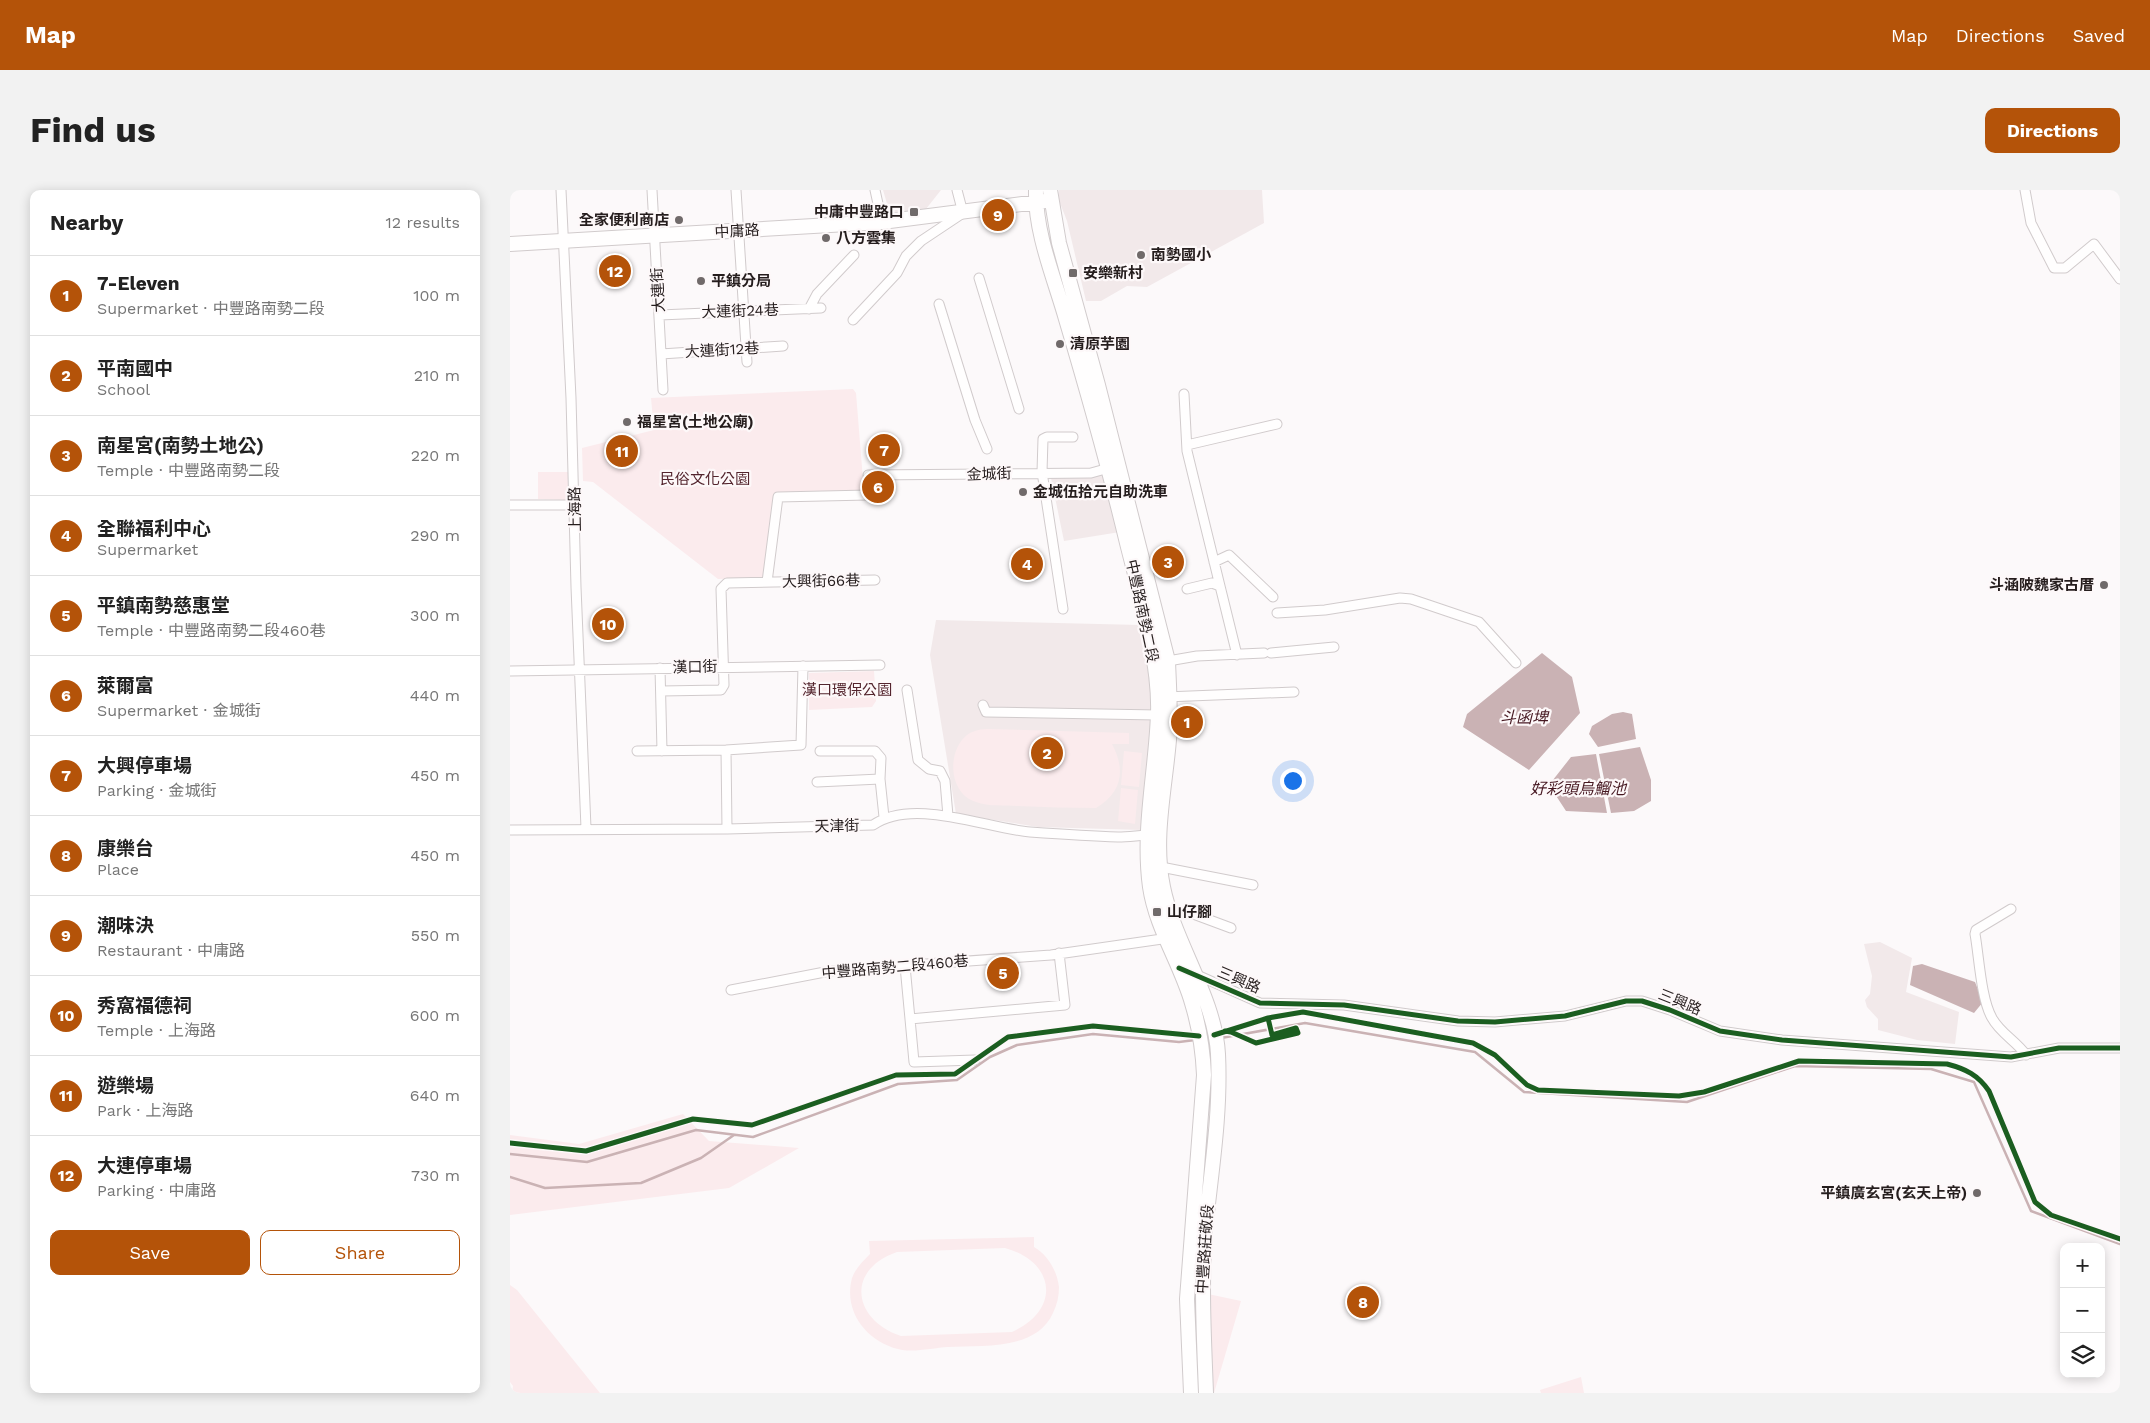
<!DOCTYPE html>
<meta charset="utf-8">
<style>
body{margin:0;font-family:"Work Sans","Noto Sans TC",sans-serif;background:#f2f2f2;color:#222}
.controls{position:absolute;right:15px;bottom:15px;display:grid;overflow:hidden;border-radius:10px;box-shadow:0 2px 12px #0003}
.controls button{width:45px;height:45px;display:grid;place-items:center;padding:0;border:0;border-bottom:1px solid #e0e0e0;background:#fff;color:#222;font:25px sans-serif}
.you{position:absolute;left:782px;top:590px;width:18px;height:18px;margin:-12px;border:4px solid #fff;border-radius:50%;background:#1a73e8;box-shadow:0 0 0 8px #1a73e833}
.badge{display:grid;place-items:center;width:32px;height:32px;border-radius:50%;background:#b45309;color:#fff;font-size:16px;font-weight:700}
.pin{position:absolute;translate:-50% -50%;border:2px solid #fff;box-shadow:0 1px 5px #0006}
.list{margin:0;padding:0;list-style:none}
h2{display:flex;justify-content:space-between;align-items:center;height:65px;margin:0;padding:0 20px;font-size:21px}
h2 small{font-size:16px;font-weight:400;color:#767676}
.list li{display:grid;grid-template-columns:32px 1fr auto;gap:15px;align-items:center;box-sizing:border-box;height:80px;padding:0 20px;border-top:1px solid #e0e0e0}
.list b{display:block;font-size:19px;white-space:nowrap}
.list p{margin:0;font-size:16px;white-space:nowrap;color:#767676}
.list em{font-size:16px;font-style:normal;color:#767676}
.actions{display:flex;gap:10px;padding:15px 20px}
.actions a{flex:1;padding:11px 0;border:1px solid #b45309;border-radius:10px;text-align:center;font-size:18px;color:#b45309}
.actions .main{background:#b45309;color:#fff}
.icon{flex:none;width:28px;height:28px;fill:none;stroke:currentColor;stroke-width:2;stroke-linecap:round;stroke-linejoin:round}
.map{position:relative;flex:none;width:1610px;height:1203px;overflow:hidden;border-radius:10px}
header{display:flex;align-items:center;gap:30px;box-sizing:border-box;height:70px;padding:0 25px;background:#b45309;color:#fff}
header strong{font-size:24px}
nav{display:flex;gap:28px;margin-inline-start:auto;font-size:18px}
.intro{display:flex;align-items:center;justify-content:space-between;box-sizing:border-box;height:120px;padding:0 30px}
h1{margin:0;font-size:35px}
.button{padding:12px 22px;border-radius:10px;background:#b45309;color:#fff;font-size:18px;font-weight:700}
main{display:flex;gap:30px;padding:0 30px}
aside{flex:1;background:#fff;border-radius:10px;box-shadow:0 2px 12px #0003}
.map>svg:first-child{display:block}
.built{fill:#f2e9ea}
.green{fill:#fbebed;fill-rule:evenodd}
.water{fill:#cab2b4}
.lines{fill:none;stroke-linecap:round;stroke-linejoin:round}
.stream{stroke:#cab2b4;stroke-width:2.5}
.street-casing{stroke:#d1cbcc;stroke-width:11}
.secondary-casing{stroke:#d1cbcc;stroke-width:16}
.street{stroke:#fffefe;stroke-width:9}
.secondary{stroke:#fffefe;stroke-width:14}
.cycleway-casing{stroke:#fdf8f9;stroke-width:8}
.cycleway{stroke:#1b5e20;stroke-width:5}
.poi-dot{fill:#706a6a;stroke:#fdf8f9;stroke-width:2}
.labels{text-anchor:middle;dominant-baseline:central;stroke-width:4.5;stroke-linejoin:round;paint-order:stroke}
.poi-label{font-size:15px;font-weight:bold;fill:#251d1d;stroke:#fdf8f9;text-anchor:start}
.street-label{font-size:15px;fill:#251d1d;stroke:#fdf8f9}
.park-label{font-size:15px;fill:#54252e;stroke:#fdf8f9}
.water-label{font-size:16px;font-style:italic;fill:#461821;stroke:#fdf8f9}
</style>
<header>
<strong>Map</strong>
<nav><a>Map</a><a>Directions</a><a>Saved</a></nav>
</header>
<div class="intro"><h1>Find us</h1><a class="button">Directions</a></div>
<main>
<aside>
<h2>Nearby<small>12 results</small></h2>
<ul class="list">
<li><span class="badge">1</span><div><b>7-Eleven</b><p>Supermarket · 中豐路南勢二段</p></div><em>100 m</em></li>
<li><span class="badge">2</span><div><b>平南國中</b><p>School</p></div><em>210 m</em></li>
<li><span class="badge">3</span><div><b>南星宮(南勢土地公)</b><p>Temple · 中豐路南勢二段</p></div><em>220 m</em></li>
<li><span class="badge">4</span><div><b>全聯福利中心</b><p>Supermarket</p></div><em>290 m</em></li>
<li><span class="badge">5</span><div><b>平鎮南勢慈惠堂</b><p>Temple · 中豐路南勢二段460巷</p></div><em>300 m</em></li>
<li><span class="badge">6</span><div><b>萊爾富</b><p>Supermarket · 金城街</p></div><em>440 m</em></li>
<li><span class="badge">7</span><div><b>大興停車場</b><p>Parking · 金城街</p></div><em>450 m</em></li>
<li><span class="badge">8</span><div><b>康樂台</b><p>Place</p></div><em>450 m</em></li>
<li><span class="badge">9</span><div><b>潮味決</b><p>Restaurant · 中庸路</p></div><em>550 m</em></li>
<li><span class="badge">10</span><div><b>秀窩福德祠</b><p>Temple · 上海路</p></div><em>600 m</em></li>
<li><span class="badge">11</span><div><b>遊樂場</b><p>Park · 上海路</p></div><em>640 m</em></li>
<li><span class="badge">12</span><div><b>大連停車場</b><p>Parking · 中庸路</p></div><em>730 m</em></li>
</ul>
<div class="actions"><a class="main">Save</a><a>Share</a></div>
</aside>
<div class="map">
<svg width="1610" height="1203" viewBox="0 0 1610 1203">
<rect width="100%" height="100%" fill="#fcf9fa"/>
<path class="built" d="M373 0H431L416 19 380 24Z
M549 0H752L754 33 637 97 617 96 591 111H576L557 31 548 8Z
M596 283 610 342 554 351 541 288Z
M426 430 630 435 643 501 632 640 528 637 446 624 420 465Z
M1370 752 1402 768 1396 802 1449 822 1445 854 1407 850 1368 840V829L1357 817 1355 810 1360 804 1362 786 1354 754Z"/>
<path class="green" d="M343 199 346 203 354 302 265 304 253 388 208 389 83 292 73 291 72 258 144 240 141 208Z
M28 282H58L59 310 28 309Z
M364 481 366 511 362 517 299 520V483Z
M479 539 619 543V554H602C616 580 612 603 586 618 560 618 534 617 508 616 494 615 479 617 466 612 439 604 436 562 457 545 464 540 471 539 479 539Z
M614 561 632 563 629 597 611 595Z
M611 598 628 600 625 634 608 631Z
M173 924 199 951 289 958 219 998 0 1025V945L69 954Z
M524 1047V1057C538 1065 547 1081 549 1097 549 1106 547 1115 543 1123 526 1161 472 1155 438 1157 423 1158 402 1163 388 1159 357 1151 333 1122 342 1088 345 1079 353 1071 360 1064L359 1051ZM495 1058C546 1072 551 1120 502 1142L391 1146C343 1130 335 1080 387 1062Z
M0 1095 7 1100 90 1203H2L3 1196 0 1192Z
M698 1104 731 1111 704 1203H702Z
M1071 1187 1074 1203H1031L1030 1200Z"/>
<path class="water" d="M1032 463 1062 487 1070 523 1019 580 953 537 957 524Z
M1113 522 1122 524 1126 549 1088 557 1079 544 1082 536 1102 524Z
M1130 557 1141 590V611L1124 621 1101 623 1089 564Z
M1086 564 1097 623 1056 621 1039 595 1061 567Z
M1412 774 1465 792 1473 812 1464 823 1400 795 1403 776Z"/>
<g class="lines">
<path class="stream" d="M711 848 795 833 965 862 1014 902 1177 912 1285 876 1421 879 1464 892 1521 1021 1610 1054
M0 964 77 972 186 940 243 947 388 894 447 890 480 867 507 855 583 844 669 852 685 850
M0 987 35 998 131 993 191 968 224 945"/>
<g class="street-casing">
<path id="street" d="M51 0 61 208 66 397 76 638
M142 0 153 200
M226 0 237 172
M365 0 372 32
M1515 0 1521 33 1544 78H1555L1584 54 1610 89
M469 88 509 219
M429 114 465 230 477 259
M299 119 307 104 344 65
M150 125 311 118
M343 130 387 83 396 66 411 51 453 23 447 0
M151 164 273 156
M674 204 677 261 710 396
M677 255 767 234
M358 285 581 283 599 278
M0 315H65
M704 372 719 365 763 407
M257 392 268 307 358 305
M677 399 702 393 710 396 727 465
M553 419 532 282 533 249 537 247H563
M767 423 815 420 890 408 901 409 969 432 1006 473
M761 463 824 457
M658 471 687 466 754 463
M150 478 152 561
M0 481 370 475
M397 500 408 570 419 579 430 581 435 591 438 626
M151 501 211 500 214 495 211 399 217 393 365 390
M655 507 784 502
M473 515 476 522 648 525
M216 560 217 639
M127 561 216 560 291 555 293 476
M310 561H365L371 568 370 589 374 627
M307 592 370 589
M0 640 217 639 363 635C403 607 475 638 520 642 549 644 579 646 608 647 620 647 631 645 643 645
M651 677 743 695
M1501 719 1466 740 1465 744C1469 766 1471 809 1482 828 1490 843 1506 851 1516 865
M659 722H678L721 738
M395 776 400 829 555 815 549 763
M685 784 750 813 834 815 948 831 985 832 1055 826 1116 811H1132L1160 820 1210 841 1272 850 1501 867 1549 858H1610
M221 800 320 781 541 765 659 748
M400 829 404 872 465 870"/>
</g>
<g class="secondary-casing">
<path id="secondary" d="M526 0C525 43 544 87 556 129 578 203 599 278 617 353 630 405 650 472 648 524 646 582 632 639 640 697 646 738 671 774 682 813 689 836 693 861 694 885L677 1109 681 1203
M540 0 549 53 588 195 658 471C659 498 661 524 659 550 655 598 643 649 653 697 664 752 705 808 708 864 711 924 701 982 695 1041 691 1095 694 1149 696 1203
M0 54 372 32 535 11"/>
</g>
<use href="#street" class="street"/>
<use href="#secondary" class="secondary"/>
<g class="cycleway-casing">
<path id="cycleway" d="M669 778 750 813 834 815 948 831 985 832 1055 826 1116 811H1132L1160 820 1210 841 1272 850 1501 867 1549 858H1610
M715 841 721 842 746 853 788 843 786 838 762 845 758 828
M704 845 758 828 793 822 963 853 985 865 1017 895 1028 900 1169 906 1194 902 1289 871 1437 874C1456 879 1468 885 1479 901L1525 1012 1541 1025 1610 1049
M0 953 76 961 183 929 242 935 386 885 445 884 498 847 583 836 689 846"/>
</g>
<use href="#cycleway" class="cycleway"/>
</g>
<g class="poi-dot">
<rect x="399" y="17" width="10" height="10" rx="2.5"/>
<circle cx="169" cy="30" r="5"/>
<circle cx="316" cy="48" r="5"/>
<circle cx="631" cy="65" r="5"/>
<rect x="558" y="78" width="10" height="10" rx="2.5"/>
<circle cx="191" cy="91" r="5"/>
<circle cx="550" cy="154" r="5"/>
<circle cx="117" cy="232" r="5"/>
<circle cx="513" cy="302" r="5"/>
<circle cx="1594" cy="395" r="5"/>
<rect x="642" y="717" width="10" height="10" rx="2.5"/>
<circle cx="1467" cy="1003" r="5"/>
</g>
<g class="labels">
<g class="poi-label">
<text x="394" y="22" text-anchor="end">中庸中豐路口</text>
<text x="159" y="30" text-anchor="end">全家便利商店</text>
<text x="326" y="48">八方雲集</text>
<text x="641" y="65">南勢國小</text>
<text x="573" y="83">安樂新村</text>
<text x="201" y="91">平鎮分局</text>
<text x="560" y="154">清原芋園</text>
<text x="127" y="232">福星宮(土地公廟)</text>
<text x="523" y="302">金城伍拾元自助洗車</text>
<text x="1584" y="395" text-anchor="end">斗涵陂魏家古厝</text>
<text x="657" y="722">山仔腳</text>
<text x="1457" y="1003" text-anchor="end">平鎮廣玄宮(玄天上帝)</text>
</g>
<g class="street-label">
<text transform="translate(227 41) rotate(-3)">中庸路</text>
<text transform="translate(148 100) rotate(-93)">大連街</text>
<text transform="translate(230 121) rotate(-2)">大連街24巷</text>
<text transform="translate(212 160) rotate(-3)">大連街12巷</text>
<text transform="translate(479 284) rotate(-2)">金城街</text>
<text transform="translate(65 319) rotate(-91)">上海路</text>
<text transform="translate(311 391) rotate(-1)">大興街66巷</text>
<text transform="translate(632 421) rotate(78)">中豐路南勢二段</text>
<text transform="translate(185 477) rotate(-1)">漢口街</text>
<text transform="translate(327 636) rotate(-1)">天津街</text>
<text transform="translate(385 777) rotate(-5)">中豐路南勢二段460巷</text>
<text transform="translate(729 790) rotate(23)">三興路</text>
<text transform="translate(1170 812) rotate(22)">三興路</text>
<text transform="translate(695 1059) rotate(-86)">中豐路莊敬段</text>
</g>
<g class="park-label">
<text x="195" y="289">民俗文化公園</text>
<text x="337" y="500">漢口環保公園</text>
</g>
<g class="water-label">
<text x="1014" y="527">斗函埤</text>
<text x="1068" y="598">好彩頭烏鰡池</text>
</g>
</g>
</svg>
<div class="controls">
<button>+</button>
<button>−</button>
<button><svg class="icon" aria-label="layers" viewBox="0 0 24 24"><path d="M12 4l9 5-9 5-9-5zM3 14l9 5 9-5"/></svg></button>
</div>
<div class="you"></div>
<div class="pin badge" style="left:677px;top:532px">1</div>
<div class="pin badge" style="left:537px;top:563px">2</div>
<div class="pin badge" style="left:658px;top:372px">3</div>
<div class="pin badge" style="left:517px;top:374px">4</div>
<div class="pin badge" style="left:493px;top:783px">5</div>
<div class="pin badge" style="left:368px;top:297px">6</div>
<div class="pin badge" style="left:374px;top:260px">7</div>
<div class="pin badge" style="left:853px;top:1112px">8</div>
<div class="pin badge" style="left:488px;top:25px">9</div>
<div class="pin badge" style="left:98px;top:434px">10</div>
<div class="pin badge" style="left:112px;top:261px">11</div>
<div class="pin badge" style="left:105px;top:81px">12</div>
</div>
</main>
